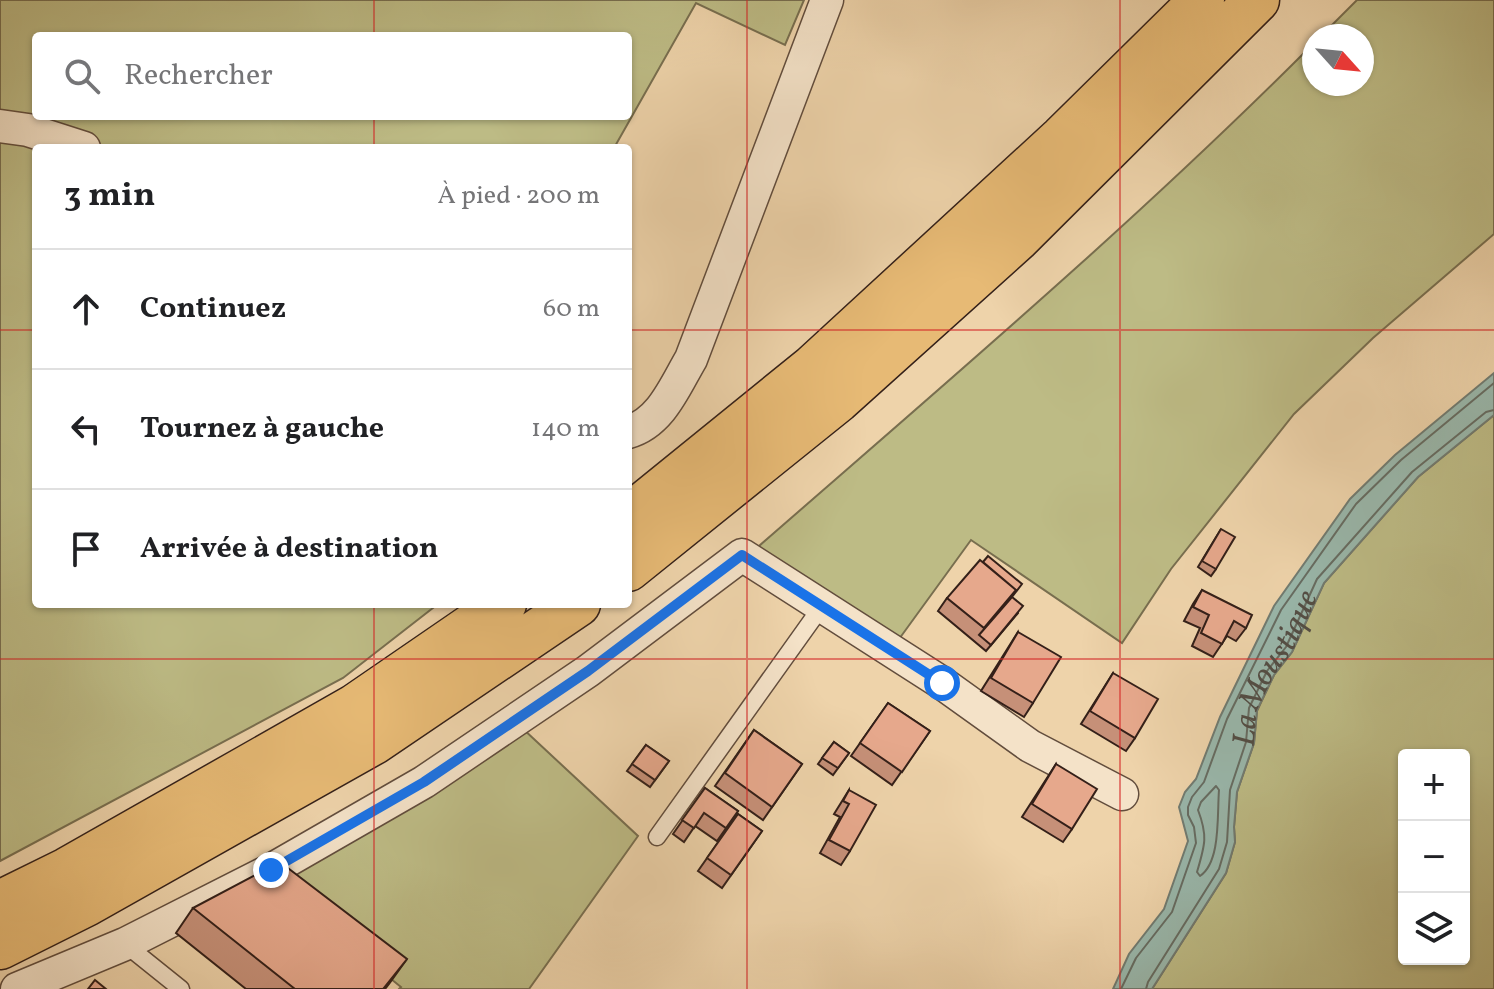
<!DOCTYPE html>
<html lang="fr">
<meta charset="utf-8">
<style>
body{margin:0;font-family:Vollkorn,serif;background:#f6f6f6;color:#202124}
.controls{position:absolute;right:24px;bottom:24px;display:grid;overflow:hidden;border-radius:8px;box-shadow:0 2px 6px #0004}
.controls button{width:72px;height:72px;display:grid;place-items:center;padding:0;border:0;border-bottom:2px solid #e0e0e0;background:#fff;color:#202124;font:40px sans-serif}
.compass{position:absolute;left:1302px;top:24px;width:72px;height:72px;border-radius:50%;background:#fff;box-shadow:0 2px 6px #0004;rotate:117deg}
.stop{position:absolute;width:24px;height:24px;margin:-18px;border:6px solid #1a73e8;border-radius:50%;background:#fff}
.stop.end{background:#1a73e8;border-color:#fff;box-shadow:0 2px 8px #0008}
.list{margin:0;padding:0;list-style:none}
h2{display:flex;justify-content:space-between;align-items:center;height:104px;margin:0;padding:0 32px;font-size:34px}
h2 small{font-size:26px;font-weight:400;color:#757577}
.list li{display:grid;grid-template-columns:52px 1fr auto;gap:24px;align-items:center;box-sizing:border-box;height:120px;padding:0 32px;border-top:2px solid #e0e0e0}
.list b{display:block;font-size:30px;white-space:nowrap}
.list em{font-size:26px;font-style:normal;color:#757577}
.icon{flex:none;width:44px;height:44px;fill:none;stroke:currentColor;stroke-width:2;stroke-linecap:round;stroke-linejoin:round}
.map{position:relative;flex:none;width:1494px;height:989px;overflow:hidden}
.search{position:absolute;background:#fff;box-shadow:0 2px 6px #0004;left:32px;top:32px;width:600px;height:88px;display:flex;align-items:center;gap:20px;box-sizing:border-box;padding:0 28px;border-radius:8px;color:#757577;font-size:30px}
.panel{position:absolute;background:#fff;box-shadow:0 2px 6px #0004;left:32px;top:144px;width:600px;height:464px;border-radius:8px}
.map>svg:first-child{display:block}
.green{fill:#bdbb85;stroke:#786e4f;stroke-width:2;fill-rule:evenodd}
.water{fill:#99b7ab;stroke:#717b71;stroke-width:2}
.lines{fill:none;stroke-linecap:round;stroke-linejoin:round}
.shore{stroke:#666c62;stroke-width:2}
.service-casing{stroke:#624d3d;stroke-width:19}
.minor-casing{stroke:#624d3d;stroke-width:35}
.trunk-casing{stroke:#342019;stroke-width:47}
.service{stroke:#f4e2c8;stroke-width:16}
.minor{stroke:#f4e2c8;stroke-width:32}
.trunk{stroke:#e7ba75;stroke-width:44}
.wall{fill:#c69078;stroke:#342019;stroke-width:2}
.shaded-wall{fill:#a17662;stroke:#342019;stroke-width:2}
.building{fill:#e6a88c;stroke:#342019;stroke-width:2}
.route{stroke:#1a73e8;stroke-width:10}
.grid{fill:none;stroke:#d62828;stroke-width:2;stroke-opacity:0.55}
.labels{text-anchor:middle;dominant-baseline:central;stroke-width:8;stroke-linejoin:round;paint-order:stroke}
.water-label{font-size:32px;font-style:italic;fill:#524d45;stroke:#f4e2c8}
</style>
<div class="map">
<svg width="1494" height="989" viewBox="0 0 1494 989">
<rect width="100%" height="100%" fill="#eed3aa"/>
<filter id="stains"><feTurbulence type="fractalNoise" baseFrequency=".0025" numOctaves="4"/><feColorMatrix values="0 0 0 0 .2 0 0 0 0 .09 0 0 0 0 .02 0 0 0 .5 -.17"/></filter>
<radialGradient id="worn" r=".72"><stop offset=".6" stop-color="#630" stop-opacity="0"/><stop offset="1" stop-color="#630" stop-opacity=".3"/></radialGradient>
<path class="green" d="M0 0H804L785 45 696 3 614 148H36V604H438L343 678 0 861ZM36 36H628V116H36Z
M1357 0H1494V234L1373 338 1294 414 1171 569 1122 643 971 540 894 646 751 553C941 387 1136 222 1314 43V84H1362V36H1321Z
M1494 415V989H1152L1226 873 1235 842 1234 827 1237 792 1254 743 1257 711 1274 675 1292 652 1324 583 1418 477ZM1404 755H1464V959H1404Z
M521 727 638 836 529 989H399L401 987 270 881Z"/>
<path class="water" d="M1494 373V415L1418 477 1324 583 1292 652 1274 675 1257 710 1254 743 1237 792 1234 827 1235 842 1226 873 1152 989H1113L1129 954 1164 909 1188 841 1179 807 1185 792 1196 779 1220 717 1274 606 1350 499 1395 455Z"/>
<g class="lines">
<g class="shore">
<path d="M1216 786 1219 790C1217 815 1221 862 1200 876L1197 872C1205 845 1208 836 1198 810L1201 802Z"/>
<path d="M1121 989 1136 958 1172 912 1196 843 1194 827 1188 815V807L1192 797 1204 782 1227 719 1281 610 1356 504 1401 460 1494 383"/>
<path id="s1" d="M1146 989 1148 982 1219 869 1227 842 1230 790 1246 742 1249 708 1267 671 1286 647 1317 579 1412 472 1486 412 1494 410"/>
</g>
<g class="service-casing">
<path id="service" d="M657 837 822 606
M125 944 181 989"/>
</g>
<g class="minor-casing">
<path id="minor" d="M0 126 28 130 84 148
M628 432C661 423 675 386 691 359L827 0
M17 989 125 944 271 870 424 782 588 671 742 555 942 683 1030 746 1122 794"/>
</g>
<g class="trunk-casing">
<path id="trunk" d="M628 517 813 367 1062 138 1202 0
M628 569 838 400 1017 239 1257 0
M0 903 67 870 354 707 504 604
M0 947 86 904 374 742 578 604"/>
</g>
<use href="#service" class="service"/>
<use href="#minor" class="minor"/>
<use href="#trunk" class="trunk"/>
</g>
<path class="wall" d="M1221 529 1216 569 1211 576 1198 567Z
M1202 590 1246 628 1236 641 1227 636 1213 657 1192 646 1200 628 1184 621 1193 604Z
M1012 597 1018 613 986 651 938 611 947 598Z
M1018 632 1033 703 1024 717 981 691Z
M1113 673 1135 738 1126 751 1081 724Z
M888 703 930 731 892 785 851 756Z
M754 730 802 764 763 820 715 786Z
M834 742 849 753 833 775 818 764Z
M646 745 669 761 650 787 627 771Z
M1056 764 1072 829 1063 842 1022 817Z
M705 788 738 811 717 841 695 826 684 842 673 834Z
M849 790 850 851 841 865 820 853 840 817 834 814Z
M738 814 762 831 722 888 698 871Z
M193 908 385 989H246L176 933Z"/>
<path class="shaded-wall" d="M407 959 389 984 385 989H383Z"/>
<path class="building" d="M1221 529 1235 537 1216 569 1202 561Z
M988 556 1022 584 1012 597 1016 590 983 562Z
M980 560 1016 590 984 628 947 598Z
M1202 590 1252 615 1246 628 1234 621 1222 644 1201 633 1209 615 1193 607Z
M1012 597 1023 606 991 645 979 635Z
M1018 632 1061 657 1033 703 991 678Z
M1113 673 1158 699 1135 738 1090 711Z
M888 703 930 731 902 772 860 743Z
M754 730 802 764 772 807 725 773Z
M834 742 849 753 838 768 822 758Z
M646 745 669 761 655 780 632 764Z
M1056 764 1097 789 1072 829 1032 804Z
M705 788 738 811 726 828 704 813 694 828 682 820Z
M849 790 876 805 850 851 829 840 849 804 843 801Z
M738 814 762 831 731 875 707 858Z
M280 862 407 959 383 989H295L193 908Z
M95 980 106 989H88Z"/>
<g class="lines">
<path class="route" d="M271 870 424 782 588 671 742 555 942 683"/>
</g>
<path class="grid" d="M374 0V36M747 0V989M1120 0V989M374 116V148M0 330H36M628 330H1494M374 604V989M0 659H1494"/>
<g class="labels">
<g class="water-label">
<text stroke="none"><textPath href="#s1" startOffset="352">La Moustique</textPath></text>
</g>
</g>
<rect width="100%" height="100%" filter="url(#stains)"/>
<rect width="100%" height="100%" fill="url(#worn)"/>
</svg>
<div class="controls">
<button>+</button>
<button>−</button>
<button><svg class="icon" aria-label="layers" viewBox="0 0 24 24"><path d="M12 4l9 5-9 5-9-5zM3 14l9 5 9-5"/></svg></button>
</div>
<svg class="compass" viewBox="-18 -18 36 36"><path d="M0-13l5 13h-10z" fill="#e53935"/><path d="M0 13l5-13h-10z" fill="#757577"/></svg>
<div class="stop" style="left:942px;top:683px"></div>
<div class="stop end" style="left:271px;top:870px"></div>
<div class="search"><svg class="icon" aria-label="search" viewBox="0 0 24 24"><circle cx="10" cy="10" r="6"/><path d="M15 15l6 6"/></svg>Rechercher</div>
<section class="panel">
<h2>3 min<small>À pied · 200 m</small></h2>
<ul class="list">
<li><svg class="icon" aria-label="ahead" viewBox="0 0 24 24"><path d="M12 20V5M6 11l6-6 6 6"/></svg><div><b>Continuez</b></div><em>60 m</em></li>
<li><svg class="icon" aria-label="left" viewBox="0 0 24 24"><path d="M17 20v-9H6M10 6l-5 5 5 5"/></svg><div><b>Tournez à gauche</b></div><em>140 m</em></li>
<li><svg class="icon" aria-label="arrive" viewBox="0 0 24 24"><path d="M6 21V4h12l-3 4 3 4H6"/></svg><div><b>Arrivée à destination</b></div></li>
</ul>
</section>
</div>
